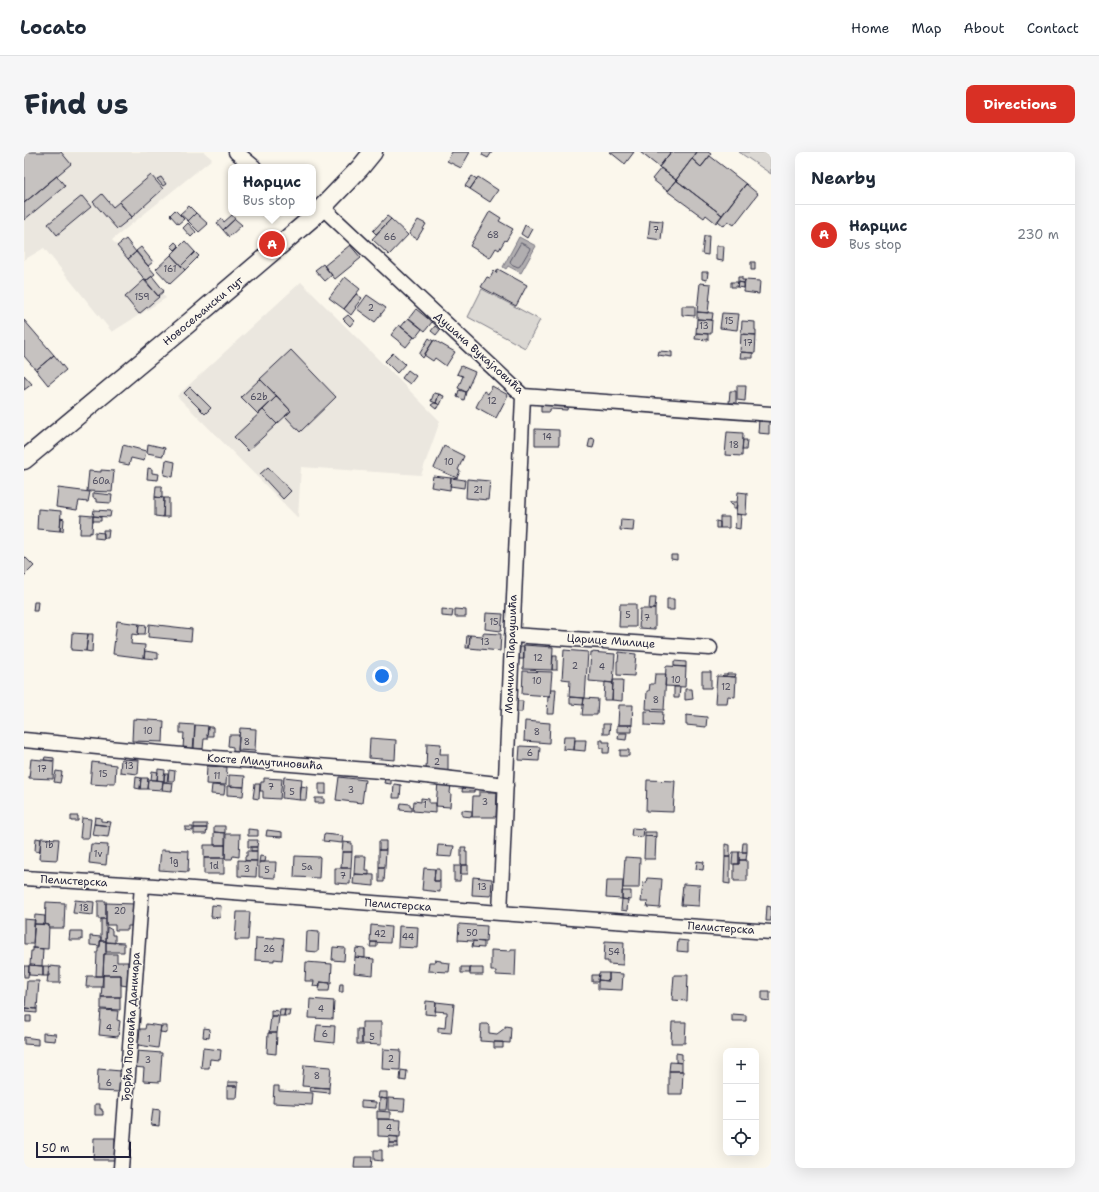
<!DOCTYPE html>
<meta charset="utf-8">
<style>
body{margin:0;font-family:"Shantell Sans",sans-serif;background:#f6f6f7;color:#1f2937}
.controls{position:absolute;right:12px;bottom:12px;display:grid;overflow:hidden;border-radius:8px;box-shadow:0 4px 16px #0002}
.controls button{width:36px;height:36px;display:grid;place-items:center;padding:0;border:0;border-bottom:1px solid #e0e1e3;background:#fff;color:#1f2937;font:20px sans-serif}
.scale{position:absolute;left:12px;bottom:10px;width:95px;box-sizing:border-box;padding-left:4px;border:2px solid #22223b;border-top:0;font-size:11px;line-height:14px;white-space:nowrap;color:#22223b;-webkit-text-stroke:3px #fbf7ec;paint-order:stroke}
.you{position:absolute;left:358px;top:524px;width:14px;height:14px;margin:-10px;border:3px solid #fff;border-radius:50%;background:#1a73e8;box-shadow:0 0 0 6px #1a73e833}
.badge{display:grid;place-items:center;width:26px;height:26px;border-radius:50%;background:#d93025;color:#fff;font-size:13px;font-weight:700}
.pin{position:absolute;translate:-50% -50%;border:2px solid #fff;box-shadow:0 1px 4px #0006}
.popup{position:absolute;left:204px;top:12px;width:88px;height:52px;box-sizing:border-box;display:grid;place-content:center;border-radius:8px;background:#fff;filter:drop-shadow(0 1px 3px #0005);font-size:13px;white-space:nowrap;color:#747a83}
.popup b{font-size:15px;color:#1f2937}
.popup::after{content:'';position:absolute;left:50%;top:100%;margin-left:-8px;border:8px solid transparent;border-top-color:#fff}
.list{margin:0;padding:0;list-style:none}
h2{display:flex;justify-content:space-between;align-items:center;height:52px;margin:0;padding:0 16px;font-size:17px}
h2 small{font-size:13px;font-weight:400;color:#747a83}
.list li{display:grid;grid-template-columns:26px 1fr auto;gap:12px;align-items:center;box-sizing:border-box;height:60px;padding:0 16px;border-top:1px solid #e0e1e3}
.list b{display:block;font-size:15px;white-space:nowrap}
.list p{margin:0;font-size:13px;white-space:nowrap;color:#747a83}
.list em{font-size:13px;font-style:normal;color:#747a83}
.icon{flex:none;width:22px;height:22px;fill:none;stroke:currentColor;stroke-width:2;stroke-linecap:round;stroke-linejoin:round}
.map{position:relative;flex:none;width:747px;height:1016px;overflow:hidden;border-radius:8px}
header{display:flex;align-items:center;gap:24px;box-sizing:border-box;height:56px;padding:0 20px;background:#fff;border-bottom:1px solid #e0e1e3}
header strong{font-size:19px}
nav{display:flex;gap:22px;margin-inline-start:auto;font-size:14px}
.intro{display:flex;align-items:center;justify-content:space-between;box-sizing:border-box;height:96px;padding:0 24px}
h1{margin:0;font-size:28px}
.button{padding:10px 18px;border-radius:8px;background:#d93025;color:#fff;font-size:14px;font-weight:700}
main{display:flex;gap:24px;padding:0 24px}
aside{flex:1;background:#fff;border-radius:8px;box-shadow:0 4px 16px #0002}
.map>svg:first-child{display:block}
.built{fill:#ebe7df}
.green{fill:#dbd8d3;stroke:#7e7d87}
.water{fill:#b1aeb0;stroke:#787681}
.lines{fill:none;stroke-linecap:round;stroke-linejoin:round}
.shore{stroke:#5b5a6a;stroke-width:1}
.building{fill:#c6c2c0;stroke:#22223b}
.minor-casing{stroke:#22223b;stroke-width:17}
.major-casing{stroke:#22223b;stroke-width:21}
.minor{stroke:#fbf7ec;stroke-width:14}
.major{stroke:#fbf7ec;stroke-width:18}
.labels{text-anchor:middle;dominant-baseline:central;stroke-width:3;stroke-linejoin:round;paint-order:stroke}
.number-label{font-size:9px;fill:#4b4a5c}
.street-label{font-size:11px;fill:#22223b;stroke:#fbf7ec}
</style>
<header>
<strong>Locato</strong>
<nav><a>Home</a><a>Map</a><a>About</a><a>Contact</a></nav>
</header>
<div class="intro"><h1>Find us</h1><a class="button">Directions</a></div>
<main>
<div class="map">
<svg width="747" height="1016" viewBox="0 0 747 1016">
<rect width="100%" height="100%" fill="#fbf7ec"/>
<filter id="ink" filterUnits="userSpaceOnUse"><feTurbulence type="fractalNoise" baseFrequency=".025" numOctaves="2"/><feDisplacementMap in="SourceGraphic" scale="8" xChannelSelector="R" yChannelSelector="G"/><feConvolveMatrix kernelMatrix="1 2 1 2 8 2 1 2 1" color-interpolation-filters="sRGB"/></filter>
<g filter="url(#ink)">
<path class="built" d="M0 0H180L188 7 88 88 142 146 88 180 20 96 0 108Z
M277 130 416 269 397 323 277 315 274 366 153 244Z"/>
<path class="green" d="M715 0H747V22Z
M458 137 516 168 501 196 444 165Z"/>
<path class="water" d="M495 85 512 94 497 121 484 114 482 117 479 115Z"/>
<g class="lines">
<path class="shore" d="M497 91 505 95 506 97 496 114 494 115 487 112 486 110Z"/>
</g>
<path class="building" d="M0 0H37L47 12 0 51Z
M428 0H446L437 16 423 9Z
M459 0H468L464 6 458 3Z
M586 0H610L601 12Z
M616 0H647L635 15Z
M647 0H673L652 28 635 15Z
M673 0H684L687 2 677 15 668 7Z
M686 4 722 32 698 63 652 28 668 7 677 15Z
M637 16 652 28 643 39 628 27Z
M127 23 139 37 108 65 95 50Z
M33 24 41 34 0 68V51Z
M448 24 453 27 446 37 441 34Z
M137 25 142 32 139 34 133 27Z
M454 25 474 38 466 50 446 37Z
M652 28 698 63 692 71 682 63 680 66 643 39Z
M722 32 734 42 710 73 704 69 700 74 694 69Z
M78 42 89 55 95 50 108 65 93 77 69 50Z
M58 44 67 55 33 83 24 72Z
M165 54 172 61 164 69 156 62Z
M151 58 160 67 154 72 146 63Z
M466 59 477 66 475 69 489 77 482 89 481 88 475 98 472 96 466 106 446 94Z
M172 61 184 72 175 80 164 69Z
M208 63 211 67 199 78 193 71 198 67 200 70Z
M363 64 367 67 352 82 349 79Z
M211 67 218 73 205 85 199 78Z
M367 67 384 83 365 103 348 87Z
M394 68 402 72 393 87 385 82Z
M626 68 639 69 637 88 624 86Z
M164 71 172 80 167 85 159 76Z
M501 73 508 77 503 86 497 82Z
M680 84H685L684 103 678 102Z
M102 87 112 100 104 107 93 94Z
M161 89 171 100 157 114 147 103Z
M151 90 155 94 151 98 147 94Z
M326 93 337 106 311 127 300 114Z
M692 94H700L699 109 692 108Z
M117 95 129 110 124 114 112 99Z
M112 100 131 122 122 129 104 107Z
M171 100 175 104 161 118 157 114Z
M147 103 161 118 146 132 132 117Z
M727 110H731V118H727Z
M299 112 308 123 301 129 291 118Z
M474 117 503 133 492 154 457 135 463 125 466 126 470 119 472 121Z
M678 120H684L683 128 678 127Z
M128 124 140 139 134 144 122 129Z
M321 125 336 137 320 157 305 146Z
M714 125H718V128H721L720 131 714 130Z
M120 128 135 145 115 162 101 145Z
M721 128 736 129 735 142 720 140Z
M707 130H714L713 135H707Z
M714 130 720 131V136L713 135Z
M676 131 687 132 684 161 673 160Z
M332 142 338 146 331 155 332 156 327 163 320 157Z
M343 143 362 156 351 170 333 157Z
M658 154H671V164L658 163Z
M392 157 408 170 401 179 385 166Z
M673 160 689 161 688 168 673 167Z
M698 161 715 162 713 178 696 176Z
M324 163 330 169 326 174 319 167Z
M384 166 398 177 391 186 377 175Z
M673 167 688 168 687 182 672 181Z
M0 168 30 203 12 218 0 204Z
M718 169 731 170V178H732V183L717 182Z
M375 173 390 185 382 195 367 183Z
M411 174 416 178 412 183 407 179Z
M672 181 684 182V188L671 187Z
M717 182 732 183 731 201 716 200Z
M405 186 409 189 399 206 396 203V201Z
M410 188 431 200 422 214 411 206 409 209 400 203Z
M267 198 312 245 276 280 261 264 267 259 236 227Z
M635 199 648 200V205L634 203Z
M717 200 729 201V206H716Z
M369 201 381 212 373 221 361 209Z
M30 203 42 218 24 233 12 218Z
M437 214 451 220 442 240 434 236 439 224 433 222Z
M384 218 392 224 386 232 378 226Z
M0 223 8 232 0 238Z
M236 227 253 244 234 262 217 245Z
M468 234 484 243 472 266 452 255 460 239 464 242Z
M713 234H722L721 249 713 248Z
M166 235 187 256 181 262 160 241Z
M435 238 442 240 440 248 433 245Z
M706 239H712V251H705Z
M410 241 415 242 412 251 407 249Z
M415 242 420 244 416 253 412 251Z
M253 244 267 259 253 272 239 258Z
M517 250 544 251 543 258 526 257V260H517Z
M410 251 415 252V254L414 256H413L412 257 407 253Z
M239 258 253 272 224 299 210 285Z
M735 267H745V282L734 281Z
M511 277 535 278V293H511Z
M703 280 719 281 718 304 701 303Z
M566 286 571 287 569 296 564 295Z
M719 288H723L722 298H718Z
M124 292 141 296 139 304 123 301Z
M99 293 122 299 120 309 107 306 105 313 95 311Z
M420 294 440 304 434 318 436 319 433 326 410 316Z
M142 308 151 310 149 325 140 323Z
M244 315 267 339 259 347 236 322Z
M124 316 128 317V321L135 322 134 328 123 327Z
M77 318 90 319 88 340 63 339 65 319 77 320Z
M409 324 427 326 426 338 407 335Z
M427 326 441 328 440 336 426 334Z
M443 327 466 329 464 348 442 346Z
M132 334H138V346L131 345Z
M34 336 66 340 64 350 55 349 53 358 32 355Z
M714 340 723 341 722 363 712 362Z
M69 341 88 343 87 351 72 350V347L69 346Z
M131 345 140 346 139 365 131 364Z
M140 346H145V365H139Z
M706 350H713L712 357H709V353L706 352Z
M14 357 37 359 36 379 13 377Z
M70 358 87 359 86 365 69 364Z
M712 362 717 363 716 377 711 376Z
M57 363 69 364 68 381 66 380V382H56Z
M69 364 77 365V369H69Z
M696 365H705V376H696Z
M37 366 40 367 39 379H36Z
M597 367 610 368 609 379 596 378Z
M692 369 696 370V376H692Z
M79 378H85L84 386H80Z
M71 380 80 381V387L71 386Z
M647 403H653V408L647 407Z
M0 404 10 414 0 424Z
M626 446H632L631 457H625Z
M643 447H650V458H643Z
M10 450H14L13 459H9Z
M596 452H612V475H595Z
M418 457 429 458 428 465 418 464Z
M431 457 442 458V465H431Z
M616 457H631V477L615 476Z
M462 461 479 462 477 479 461 477Z
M93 469 115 472 114 483 108 482 107 492 121 493 120 506 89 502Z
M115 472 122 473 121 482H114Z
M125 472 168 477 167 489 124 485Z
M48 481 64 482 62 499 47 498Z
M459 481 477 482 476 499 445 496 446 483 459 484Z
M64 482H69L68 500 62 499Z
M443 483H446L445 496H442Z
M500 493 529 495 528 518 499 517Z
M496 495H500V507H495Z
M540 498 564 500 561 546 545 545 546 528 538 527Z
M121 499 134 501V507L120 506Z
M567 500 591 502 589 531 565 529Z
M595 500 612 502 610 524 593 523V509H594Z
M529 504H533V518H528Z
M650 509 662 510V515L650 514Z
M642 514 662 515 661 535 641 534Z
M499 519 528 520 526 544 498 542Z
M678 520H687V536H678Z
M631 522H642L640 558 622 557 623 539H625L626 532H630Z
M703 522H712L711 525 698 524 699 523H703Z
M693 524 712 525 711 545 704 544 703 551H691Z
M589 528H599L598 549 588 548Z
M581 530 589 531 588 548H580Z
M650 535H656L655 546H650Z
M527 537H532L530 562H523L524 544H526Z
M661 537H668L669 547 661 548Z
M546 545 560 546 559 553 546 552Z
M560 546 574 547 573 563H558Z
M493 549H499L498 560H492Z
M595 553H609L608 573H594Z
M621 559 639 560 638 574 621 573Z
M662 563 683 565 682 575 662 573Z
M109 567 140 569 139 590 108 589Z
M501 569 526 571 525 591 500 589Z
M156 572 171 573 169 598 159 597 160 581H156Z
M579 572H586L585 582H579Z
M171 573 184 574 183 587H180L179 597H170Z
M593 573H608V580H593Z
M184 575H189V584H183Z
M216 576 232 577 231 599 214 598Z
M595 581H603L602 588 594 587Z
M205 583H215L214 601H209V595L204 594Z
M540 584H551L550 598 539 597Z
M346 586 372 588 371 608 345 606Z
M551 588H562L561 599 550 598Z
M576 588H579V590H586L585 601H579V596H576Z
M403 591 417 592 416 602H424V619L402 618Z
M496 594 516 595 515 609 495 608Z
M596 598H605V604H596Z
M21 605 30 606V609L20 608Z
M7 607 30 609 29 627 5 626Z
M97 607 115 608 114 622 96 620Z
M68 610 92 613 91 631H83V633L66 632Z
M183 614 203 615 202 633 182 632Z
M134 617 141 618 140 629 133 628Z
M145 618 151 619 150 629H144Z
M32 619 38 620 36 631 30 630Z
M128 619 134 620 133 628H127Z
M140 622H144L143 630H140Z
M205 623 221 624 220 635 205 634Z
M112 625 117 626 116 637 111 636Z
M260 625 278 627 276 648 258 646Z
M315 625 341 628 338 651 312 648Z
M117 626H124L123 637H116Z
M240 626 258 627 256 647 239 646V639H236L237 630H240Z
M124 627 139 629 138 638 123 637Z
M361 627H367V632L360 631Z
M623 628 651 629 649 660 622 659Z
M139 630 149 631 148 639 138 638Z
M414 630 427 632 426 641 427 642 426 655 412 654Z
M439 631H451L450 640H438Z
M231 632H236L235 647 229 646Z
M295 632H302V642H295Z
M370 632 377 633 376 646H369Z
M188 633 201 634 200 643 187 642Z
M203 634 220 635 219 644 203 643Z
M277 634 283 635 282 648H276Z
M455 640H473L472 665H448L449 644H455Z
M291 646H300V651H291Z
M397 646 405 647V651H412V661L389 659 390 649 397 650Z
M377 651 386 652V655H388V659L376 658Z
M438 658 448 659V665L438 664Z
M47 664H54V669H47Z
M71 665 77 666V669L87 670 86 674 70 672Z
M58 666 67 667 65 686H56Z
M70 672 86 674 84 685 68 683Z
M170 672H183V676H170Z
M190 674H201V681L190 680Z
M161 675H169V679L161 678Z
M170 676H183L182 682H170Z
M608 676 620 677 619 685 607 684Z
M224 677 234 678V684H224Z
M243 678 258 680V685L242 684Z
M190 680 201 681V693H190Z
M621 680H632V685L621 684Z
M202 682H216L215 705 209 704 208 707H201Z
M300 682 319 684 318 691 299 689Z
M621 684 632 685 631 707H620Z
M12 686 17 687 16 700 11 699Z
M17 686 35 687 33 708 15 707Z
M224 688H234L233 695H224Z
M355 689H362V698H355Z
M319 690 328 691V700H318Z
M719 691H723V700H718Z
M67 692 84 693 82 713 65 711Z
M701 692 706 693V705H701Z
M180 693H201V706H180Z
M414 693 430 694 428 705 413 704Z
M227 695H233V699H227Z
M437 695H442L441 700H443V713H437Z
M137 698 165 699 164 720 135 718Z
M355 698H362L361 715H355Z
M223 699H233V709H221V704H223Z
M318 700H328L327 716H317Z
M709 700H715V712H708Z
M715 700H723L722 708H715Z
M236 704 242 705 241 710H235Z
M271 704 296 705 295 726 270 725Z
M331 704H342L341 718H345V723L330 722Z
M601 705 616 706 615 736H599Z
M701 705H706V732L700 731Z
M180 706H200V722H180Z
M214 708 233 709 232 725 214 724Z
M715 708H723V729H710V712H715Z
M673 709 680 710 679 718 672 717Z
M235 710H252L251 726 235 725Z
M437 713H444V722H437Z
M430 714H437L436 729H430Z
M355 715H361L360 730H355Z
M311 716H327L326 732 311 731Z
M400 716 411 717 410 729H416V740L398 738Z
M411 717H416V729H410Z
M330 722 350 723V734L329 732Z
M449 725 468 727 467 744 448 743Z
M623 726 638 727 636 756 623 755 624 750H617L619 730 622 731Z
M583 728H599L598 747 582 746Z
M659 732 676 733 675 754 657 753Z
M598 739H607V748L598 747Z
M598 747 604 748 603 759 597 758Z
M51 748 70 750 69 763 49 761Z
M74 749H82V767H74Z
M22 750 41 751 40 776H25V773L21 772Z
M82 751 111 752 110 774H104V778H91V773H82Z
M188 753 197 754 196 766 187 765Z
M743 754 747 755V769H742Z
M213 760H226L224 788H211Z
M11 763 21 764V772H10Z
M0 767 11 768 9 792H0Z
M77 767H82V789H77Z
M10 772 25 773 24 797 9 796Z
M435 772 463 774 462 790 434 788Z
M347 773 367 775 366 791 346 790Z
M375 774 394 775 393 796 374 795Z
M83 775 88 778V783H91V791L82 790Z
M46 779H58V788H45Z
M283 779 295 780 294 800 282 799Z
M66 784 77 785 76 794 66 793Z
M250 785 260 786 258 808 250 807V809L231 808 232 786 250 787Z
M654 788 664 789V800L653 799Z
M76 789H82V802H80L79 824H72L73 800H74V795H76Z
M449 789 460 790V796L448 795Z
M581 789 600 790 599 813 584 812V809H580Z
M82 790 100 791V800H82Z
M347 790H353V795H346Z
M309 795 321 796 320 809 308 808Z
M9 796 19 797 18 814 6 813 7 799H9Z
M332 796 341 797V806L331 805Z
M487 797H492L491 824 472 823V819H467V798L487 799Z
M80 802H93V810H104L103 834 97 833V823H79Z
M331 805 350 807 349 823 330 821Z
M411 808 417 809V810L426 811 425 820 404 819 405 810H411Z
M282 810 308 812 307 831 296 830V835L289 834 290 829H281Z
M5 813 19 814V824L5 823Z
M0 814H5L4 825H0Z
M19 814H25V824H19Z
M25 814 36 815V831H23Z
M437 815H446V821H437Z
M446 816H459V823H446Z
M575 821H585V829L574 828Z
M585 821 599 822 598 838 574 837V828L585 829Z
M79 823H97V845H77Z
M568 823H575L574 830H568Z
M650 823H664L663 849 648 848Z
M63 824H79V835H62Z
M3 829H15L13 857 1 856Z
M296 830 306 831 305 839H295Z
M316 832H319V840H315Z
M738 839H746V849L738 848Z
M77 845H96V858L77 857Z
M286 847 310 849 309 867 285 866Z
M402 849 412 850 411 863 401 862Z
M412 850 430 852 427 881 414 880V875L421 876 422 863H423V860L411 859Z
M1 856 13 857V861L1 860Z
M256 857H261L260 864H255Z
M77 858 94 859 93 868 96 869 94 885 75 883Z
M247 858 254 859 253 864H247Z
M261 858H266L265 864H260Z
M708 862 722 863V869H708Z
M2 864H7V870H2Z
M247 864H255L253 881H245Z
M338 870H357V893L338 892Z
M648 870H662L661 891H647Z
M122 872 137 874 134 896 114 893 116 877H121Z
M457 872H463L465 874V881L473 882 481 876V874L487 875 486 891 456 889Z
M293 873 311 874 310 891 291 889Z
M137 874H143V881L136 880Z
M180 876 186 877 185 886 179 885Z
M333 877H338V892H333Z
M19 881 32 882 31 889 19 888Z
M244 881H253L252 902 243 901Z
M0 885 14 887V893L0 892Z
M470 890H479V896H470Z
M179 896 197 898 196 908 186 907 185 916H177Z
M359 897 377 898 376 918 358 917Z
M112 899 138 901 136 930 119 929 120 916 110 915Z
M652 901 658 902V911L652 910Z
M646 910 658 911V919H645Z
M280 913 307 915 305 936 278 934Z
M74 917 97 919 95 940 73 939Z
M377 918 383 919 382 929 376 928Z
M645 919H659L658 942H645Z
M204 930H214V934H204Z
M203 934H214L213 946H203Z
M250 934H255V939L289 941 288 953 249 951Z
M287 935 305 936V941L286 939Z
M355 940H363V947L354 946Z
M356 946 363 947 362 958H355Z
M364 946 381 947 380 959 364 958Z
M337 949 352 950V956L337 955Z
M71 952H76V957H78V959H79V963H71Z
M129 957 136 958 135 974 127 973Z
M353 959 366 960V967H353Z
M354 967 377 968 376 985 354 984Z
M365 984 374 985V991H365Z
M70 986H91V1008H69Z
M365 991H374V995H364Z
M350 998H358V1009L350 1008Z
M331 1005H348L347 1016H330Z"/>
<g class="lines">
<g class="minor-casing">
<path id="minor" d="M212 0 230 15
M299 56 499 244 747 262
M488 483 686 496
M0 588 179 605 357 619 482 633
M0 726 118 733 476 761 747 780
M476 761 499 244
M97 1016 118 733"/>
</g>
<g class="major-casing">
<path id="major" d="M0 308 160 175 289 65 336 16 349 0"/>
</g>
<use href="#minor" class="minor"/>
<use href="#major" class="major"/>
</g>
</g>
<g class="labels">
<g class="number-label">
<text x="632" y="78">7</text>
<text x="469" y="83">68</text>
<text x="366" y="85">66</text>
<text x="146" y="117">161</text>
<text x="118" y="145">159</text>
<text x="347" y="156">2</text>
<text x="705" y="169">15</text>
<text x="680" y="174">13</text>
<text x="724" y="191">17</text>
<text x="235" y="245">62b</text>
<text x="468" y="249">12</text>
<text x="523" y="285">14</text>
<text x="710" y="293">18</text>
<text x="425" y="310">10</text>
<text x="77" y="329">60a</text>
<text x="454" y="338">21</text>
<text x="604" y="463">5</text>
<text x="623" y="466">7</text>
<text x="470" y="470">15</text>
<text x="461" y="490">13</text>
<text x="514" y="506">12</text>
<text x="551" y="514">2</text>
<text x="578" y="515">4</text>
<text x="652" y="528">10</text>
<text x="513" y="529">10</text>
<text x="702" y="535">12</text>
<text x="632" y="548">8</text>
<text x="124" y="579">10</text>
<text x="513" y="580">8</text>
<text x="223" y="590">8</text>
<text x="506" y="601">6</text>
<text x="413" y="610">2</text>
<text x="105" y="614">13</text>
<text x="18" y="617">17</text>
<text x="79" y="622">15</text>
<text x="193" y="624">11</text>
<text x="247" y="635">7</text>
<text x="327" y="638">3</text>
<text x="268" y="640">5</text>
<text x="461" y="650">3</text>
<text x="401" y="653">1</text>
<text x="25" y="693">1b</text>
<text x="74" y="702">1v</text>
<text x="150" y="709">1g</text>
<text x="190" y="714">1d</text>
<text x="283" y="715">5a</text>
<text x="223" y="717">3</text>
<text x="243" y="718">5</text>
<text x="319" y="724">7</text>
<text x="458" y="735">13</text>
<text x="60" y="756">18</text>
<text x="96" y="759">20</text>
<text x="448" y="781">50</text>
<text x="356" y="782">42</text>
<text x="384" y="785">44</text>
<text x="245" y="797">26</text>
<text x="590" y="800">54</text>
<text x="91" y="817">2</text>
<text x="297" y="857">4</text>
<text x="85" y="876">4</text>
<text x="301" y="882">6</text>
<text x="348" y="885">5</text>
<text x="125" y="887">1</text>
<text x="367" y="907">2</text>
<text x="124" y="908">3</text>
<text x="293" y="924">8</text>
<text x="85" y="931">6</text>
<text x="365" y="976">4</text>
</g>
<g class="street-label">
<text transform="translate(179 159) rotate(-40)">Новосељански пут</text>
<text transform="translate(455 201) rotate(42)">Душана Вукајловића</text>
<text transform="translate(587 489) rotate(4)">Царице Милице</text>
<text transform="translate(487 502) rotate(-88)">Момчила Параушића</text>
<text transform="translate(241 610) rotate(4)">Косте Милутиновића</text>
<text transform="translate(50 729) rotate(3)">Пелистерска</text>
<text transform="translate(374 753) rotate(4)">Пелистерска</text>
<text transform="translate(697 776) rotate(4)">Пелистерска</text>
<text transform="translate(107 875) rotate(-86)">Ђорђа Поповића Даничара</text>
</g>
</g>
</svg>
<div class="controls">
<button>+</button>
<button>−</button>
<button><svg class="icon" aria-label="locate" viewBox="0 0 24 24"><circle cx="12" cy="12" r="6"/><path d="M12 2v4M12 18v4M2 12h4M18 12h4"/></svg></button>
</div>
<div class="scale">50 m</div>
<div class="you"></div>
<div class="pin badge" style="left:248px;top:92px">A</div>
<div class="popup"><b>Нарцис</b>Bus stop</div>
</div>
<aside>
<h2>Nearby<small></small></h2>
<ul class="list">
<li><span class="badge">A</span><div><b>Нарцис</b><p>Bus stop</p></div><em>230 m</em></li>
</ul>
</aside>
</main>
